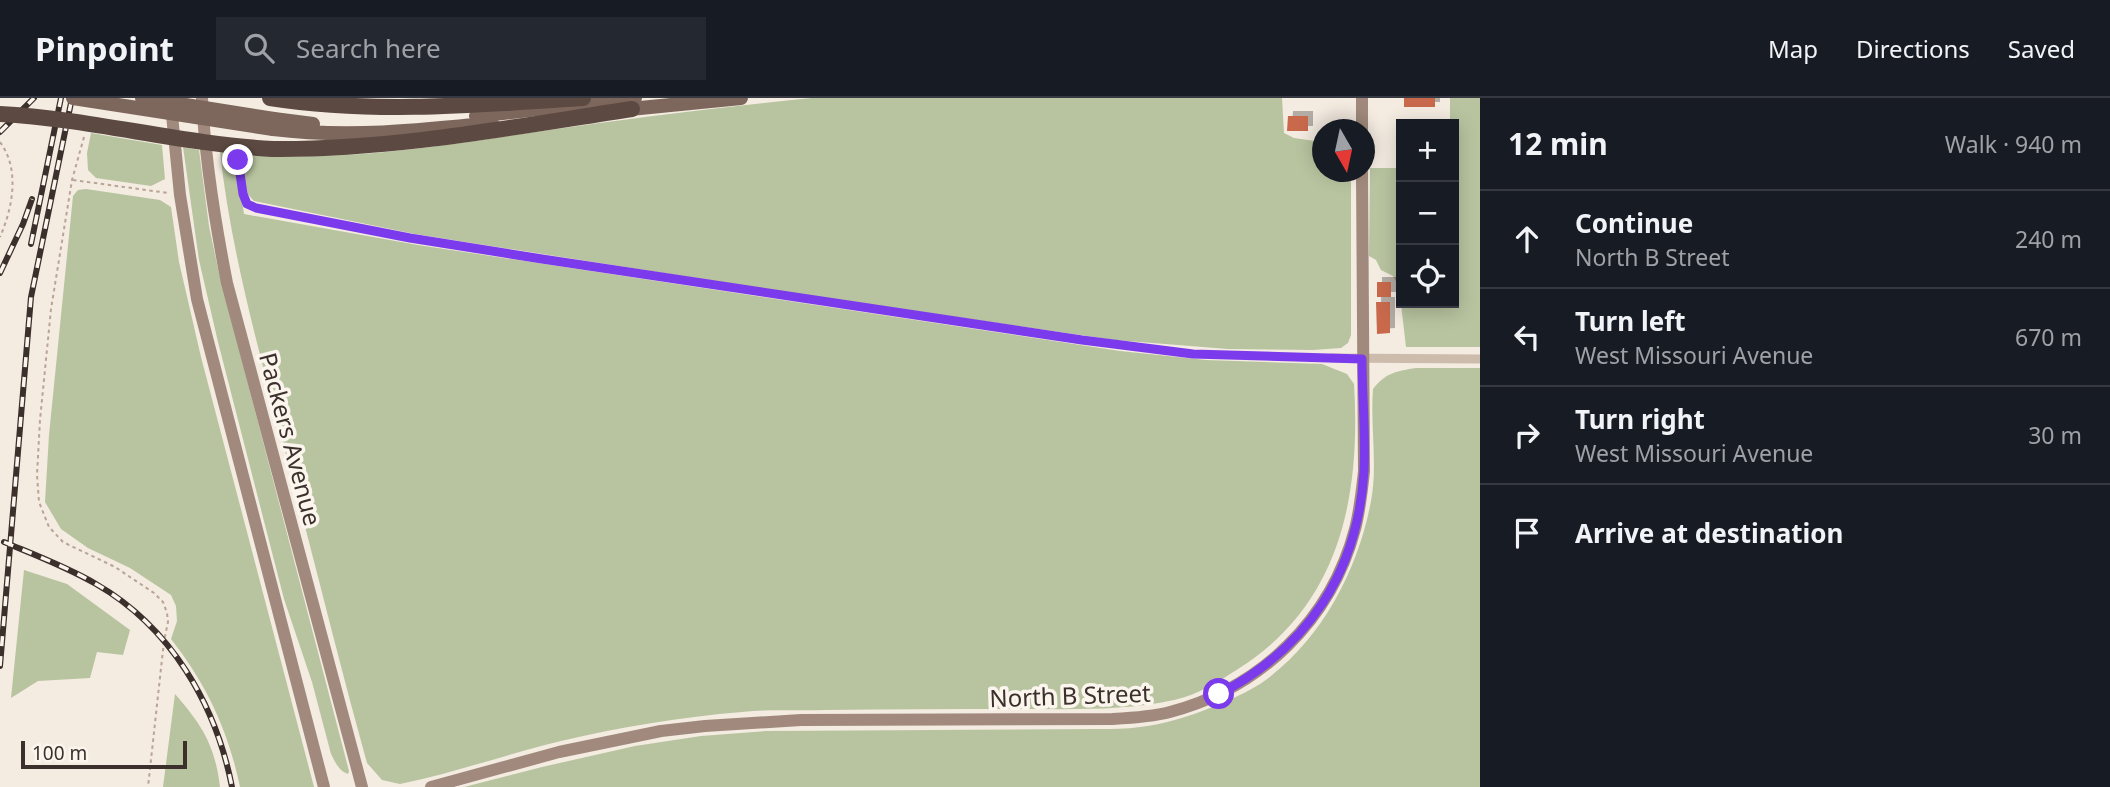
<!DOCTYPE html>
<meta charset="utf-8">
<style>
body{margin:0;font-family:"Noto Sans",sans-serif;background:#242831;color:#f1f3f6}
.controls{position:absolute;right:21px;top:21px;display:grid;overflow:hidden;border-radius:0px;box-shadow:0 4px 18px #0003}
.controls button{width:63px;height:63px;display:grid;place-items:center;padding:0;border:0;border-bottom:2px solid #363941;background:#171b24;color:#f1f3f6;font:35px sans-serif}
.compass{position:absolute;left:1312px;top:21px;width:63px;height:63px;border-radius:50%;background:#171b24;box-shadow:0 4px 18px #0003;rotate:171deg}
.scale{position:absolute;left:21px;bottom:18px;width:166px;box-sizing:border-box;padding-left:7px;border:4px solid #3b302b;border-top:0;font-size:19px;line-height:24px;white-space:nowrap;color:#3b302b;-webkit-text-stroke:5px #fbf5ee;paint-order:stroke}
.stop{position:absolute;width:21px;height:21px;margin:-16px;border:5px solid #7c3aed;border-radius:50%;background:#fff}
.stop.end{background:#7c3aed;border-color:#fff;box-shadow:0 2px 7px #0008}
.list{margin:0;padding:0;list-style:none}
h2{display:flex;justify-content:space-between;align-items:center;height:91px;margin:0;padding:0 28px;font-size:30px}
h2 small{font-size:23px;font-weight:400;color:#9ea1a6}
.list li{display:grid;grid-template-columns:46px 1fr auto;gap:21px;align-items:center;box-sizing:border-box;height:98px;padding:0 28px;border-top:2px solid #363941}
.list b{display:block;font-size:26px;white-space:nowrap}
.list p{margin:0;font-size:23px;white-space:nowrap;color:#9ea1a6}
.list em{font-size:23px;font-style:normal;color:#9ea1a6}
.icon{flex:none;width:38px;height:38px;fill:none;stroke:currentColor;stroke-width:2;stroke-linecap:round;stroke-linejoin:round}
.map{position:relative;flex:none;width:1480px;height:689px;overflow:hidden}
header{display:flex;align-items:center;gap:42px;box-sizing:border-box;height:98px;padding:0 35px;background:#171b24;border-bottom:2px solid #363941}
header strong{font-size:33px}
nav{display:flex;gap:38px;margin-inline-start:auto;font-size:24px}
.search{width:490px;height:63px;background:#242831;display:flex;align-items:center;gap:18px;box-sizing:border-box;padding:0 24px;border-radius:0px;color:#9ea1a6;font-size:26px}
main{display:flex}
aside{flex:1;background:#171b24}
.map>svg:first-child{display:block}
.green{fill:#b8c4a0}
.building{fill:#c8694b;filter:url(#shadow)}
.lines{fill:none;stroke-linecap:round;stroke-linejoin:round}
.path{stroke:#b9a596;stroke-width:2;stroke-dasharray:3.5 3.5;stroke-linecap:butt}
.street{stroke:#cdbbac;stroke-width:9}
.secondary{stroke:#a18a7d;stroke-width:12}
.primary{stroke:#7d675c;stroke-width:14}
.highway{stroke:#5c4a42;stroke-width:16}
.rail-casing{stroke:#3b302b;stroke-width:6}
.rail{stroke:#fbf5ee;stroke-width:3.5;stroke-dasharray:10;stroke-linecap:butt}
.primary-bridge{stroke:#7d675c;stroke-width:14}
.highway-bridge{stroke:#5c4a42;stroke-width:16}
.route{stroke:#7c3aed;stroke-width:9}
.labels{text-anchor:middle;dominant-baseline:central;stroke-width:7;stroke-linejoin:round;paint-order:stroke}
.street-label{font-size:24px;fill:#3b302b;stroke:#fbf5ee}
</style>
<header>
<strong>Pinpoint</strong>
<div class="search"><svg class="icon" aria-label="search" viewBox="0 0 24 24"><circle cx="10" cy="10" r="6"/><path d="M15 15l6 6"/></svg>Search here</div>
<nav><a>Map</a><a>Directions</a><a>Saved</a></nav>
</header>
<main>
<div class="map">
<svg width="1480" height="689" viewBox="0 0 1480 689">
<defs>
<filter id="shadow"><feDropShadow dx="5" dy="-5" stdDeviation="0" flood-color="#0004"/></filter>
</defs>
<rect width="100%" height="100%" fill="#f4ebe1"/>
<path class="green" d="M812 0H1282L1284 35 1294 40 1322 44V74H1351V237L1348 245 1341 250 1313 252 1228 251 1115 242 817 199 415 136 254 103 244 92 239 56C343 65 439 48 542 33 632 20 722 9 812 0Z
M1450 0H1480V249H1406L1399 189 1393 178 1381 172 1376 162 1369 158 1370 70H1401V205H1454V26H1450Z
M91 35 162 47 165 81 151 88 96 80 88 72 87 55Z
M183 49 199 52 209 128 219 175 349 673 348 676C339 673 335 664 331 656L312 584 284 501 218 244 199 162Z
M220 54 235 56 244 116 418 147 1120 253 1206 262 1322 266 1347 276 1354 286C1361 399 1340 507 1238 571 1218 584 1197 597 1174 602 1124 613 1072 611 1021 611 955 611 890 611 825 612 798 613 769 611 742 614 681 619 620 629 561 643 507 656 454 675 400 686L382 682 367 665C340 568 316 469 290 371 263 267 232 162 220 54Z
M86 91 160 102 171 109 179 164 201 259 314 689H240C228 632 207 587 171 541L177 523 176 508 171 497 130 470 88 450 61 431 45 404 49 337 73 98 78 92Z
M1416 270H1480V689H464L542 669 635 648 701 638 766 633 1098 631C1112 631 1126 631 1140 629 1160 627 1179 621 1197 615 1218 607 1241 598 1260 586 1320 545 1358 473 1371 403 1378 367 1370 328 1373 291 1385 275 1397 273 1416 270Z
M24 472 67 486 130 532 123 557 97 554 90 580 38 583 11 600Z
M175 596C202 627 215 647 220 689H163Z"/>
<path class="building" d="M1404 0H1435V9H1404Z
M1288 18H1308V33H1287Z
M1377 184H1391V199H1377Z
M1376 204H1390V235L1377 236Z"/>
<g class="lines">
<path class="path" d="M84 39 72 82 51 211 40 322 37 377 39 404 49 429 63 444 115 469 154 495 163 504 167 515 168 524 164 543 148 689
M0 44C20 71 13 109 0 139
M238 63 243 96 247 106 255 110 410 140 542 161 1082 242 1193 256 1323 259
M73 82 168 95"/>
<path class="street" d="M1332 260 1480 261"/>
<path class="secondary" d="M202 0C205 63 215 124 227 185L362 689
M1362 0V32
M171 7 180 97 197 201 324 689
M431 689 559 654 661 633 705 628 801 622 1112 621C1131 620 1151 619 1170 614 1261 590 1331 522 1355 431 1360 412 1362 392 1364 373L1362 74"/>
<path class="primary" d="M620 12 741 0
M476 18 635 0
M274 21 313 26
M273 31C346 40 419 33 492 25"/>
<path class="highway" d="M270 0C374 16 478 7 583 0
M273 51C393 52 513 29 632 11"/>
<g class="rail-casing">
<path id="rail" d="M0 34 34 0
M31 146 61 0
M0 175 23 126 32 101
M4 444C35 457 67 469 96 486 171 529 216 607 232 689
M0 568 31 199 72 0"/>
</g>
<use href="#rail" class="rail"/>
<path class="primary-bridge" d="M73 0 273 31
M142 0 274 21"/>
<path class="highway-bridge" d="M0 16C92 21 181 46 273 51"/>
</g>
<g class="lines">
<path class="route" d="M238 62 243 96 247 106 256 110 410 140 542 161 1082 242 1193 256 1362 261C1362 298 1366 336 1364 373 1358 474 1308 550 1219 596"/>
</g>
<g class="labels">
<g class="street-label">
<text transform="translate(291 341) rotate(75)">Packers Avenue</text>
<text transform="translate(1070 597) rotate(-2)">North B Street</text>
</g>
</g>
</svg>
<div class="controls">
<button>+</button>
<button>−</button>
<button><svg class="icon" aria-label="locate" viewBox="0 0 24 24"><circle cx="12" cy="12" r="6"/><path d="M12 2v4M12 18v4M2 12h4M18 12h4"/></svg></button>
</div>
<svg class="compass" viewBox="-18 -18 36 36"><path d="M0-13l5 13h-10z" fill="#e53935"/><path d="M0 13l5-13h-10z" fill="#9ea1a6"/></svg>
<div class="scale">100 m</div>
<div class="stop" style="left:1219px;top:596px"></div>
<div class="stop end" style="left:238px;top:62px"></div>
</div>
<aside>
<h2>12 min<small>Walk · 940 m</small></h2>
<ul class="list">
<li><svg class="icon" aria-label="ahead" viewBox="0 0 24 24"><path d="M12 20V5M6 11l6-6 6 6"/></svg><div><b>Continue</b><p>North B Street</p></div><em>240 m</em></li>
<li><svg class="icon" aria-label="left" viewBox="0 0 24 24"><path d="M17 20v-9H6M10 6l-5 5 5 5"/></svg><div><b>Turn left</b><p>West Missouri Avenue</p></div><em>670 m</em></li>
<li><svg class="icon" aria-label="right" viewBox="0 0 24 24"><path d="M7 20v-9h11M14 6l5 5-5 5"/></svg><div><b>Turn right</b><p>West Missouri Avenue</p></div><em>30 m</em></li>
<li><svg class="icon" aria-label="arrive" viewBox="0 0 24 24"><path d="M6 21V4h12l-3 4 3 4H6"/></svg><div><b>Arrive at destination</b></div></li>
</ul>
</aside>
</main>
